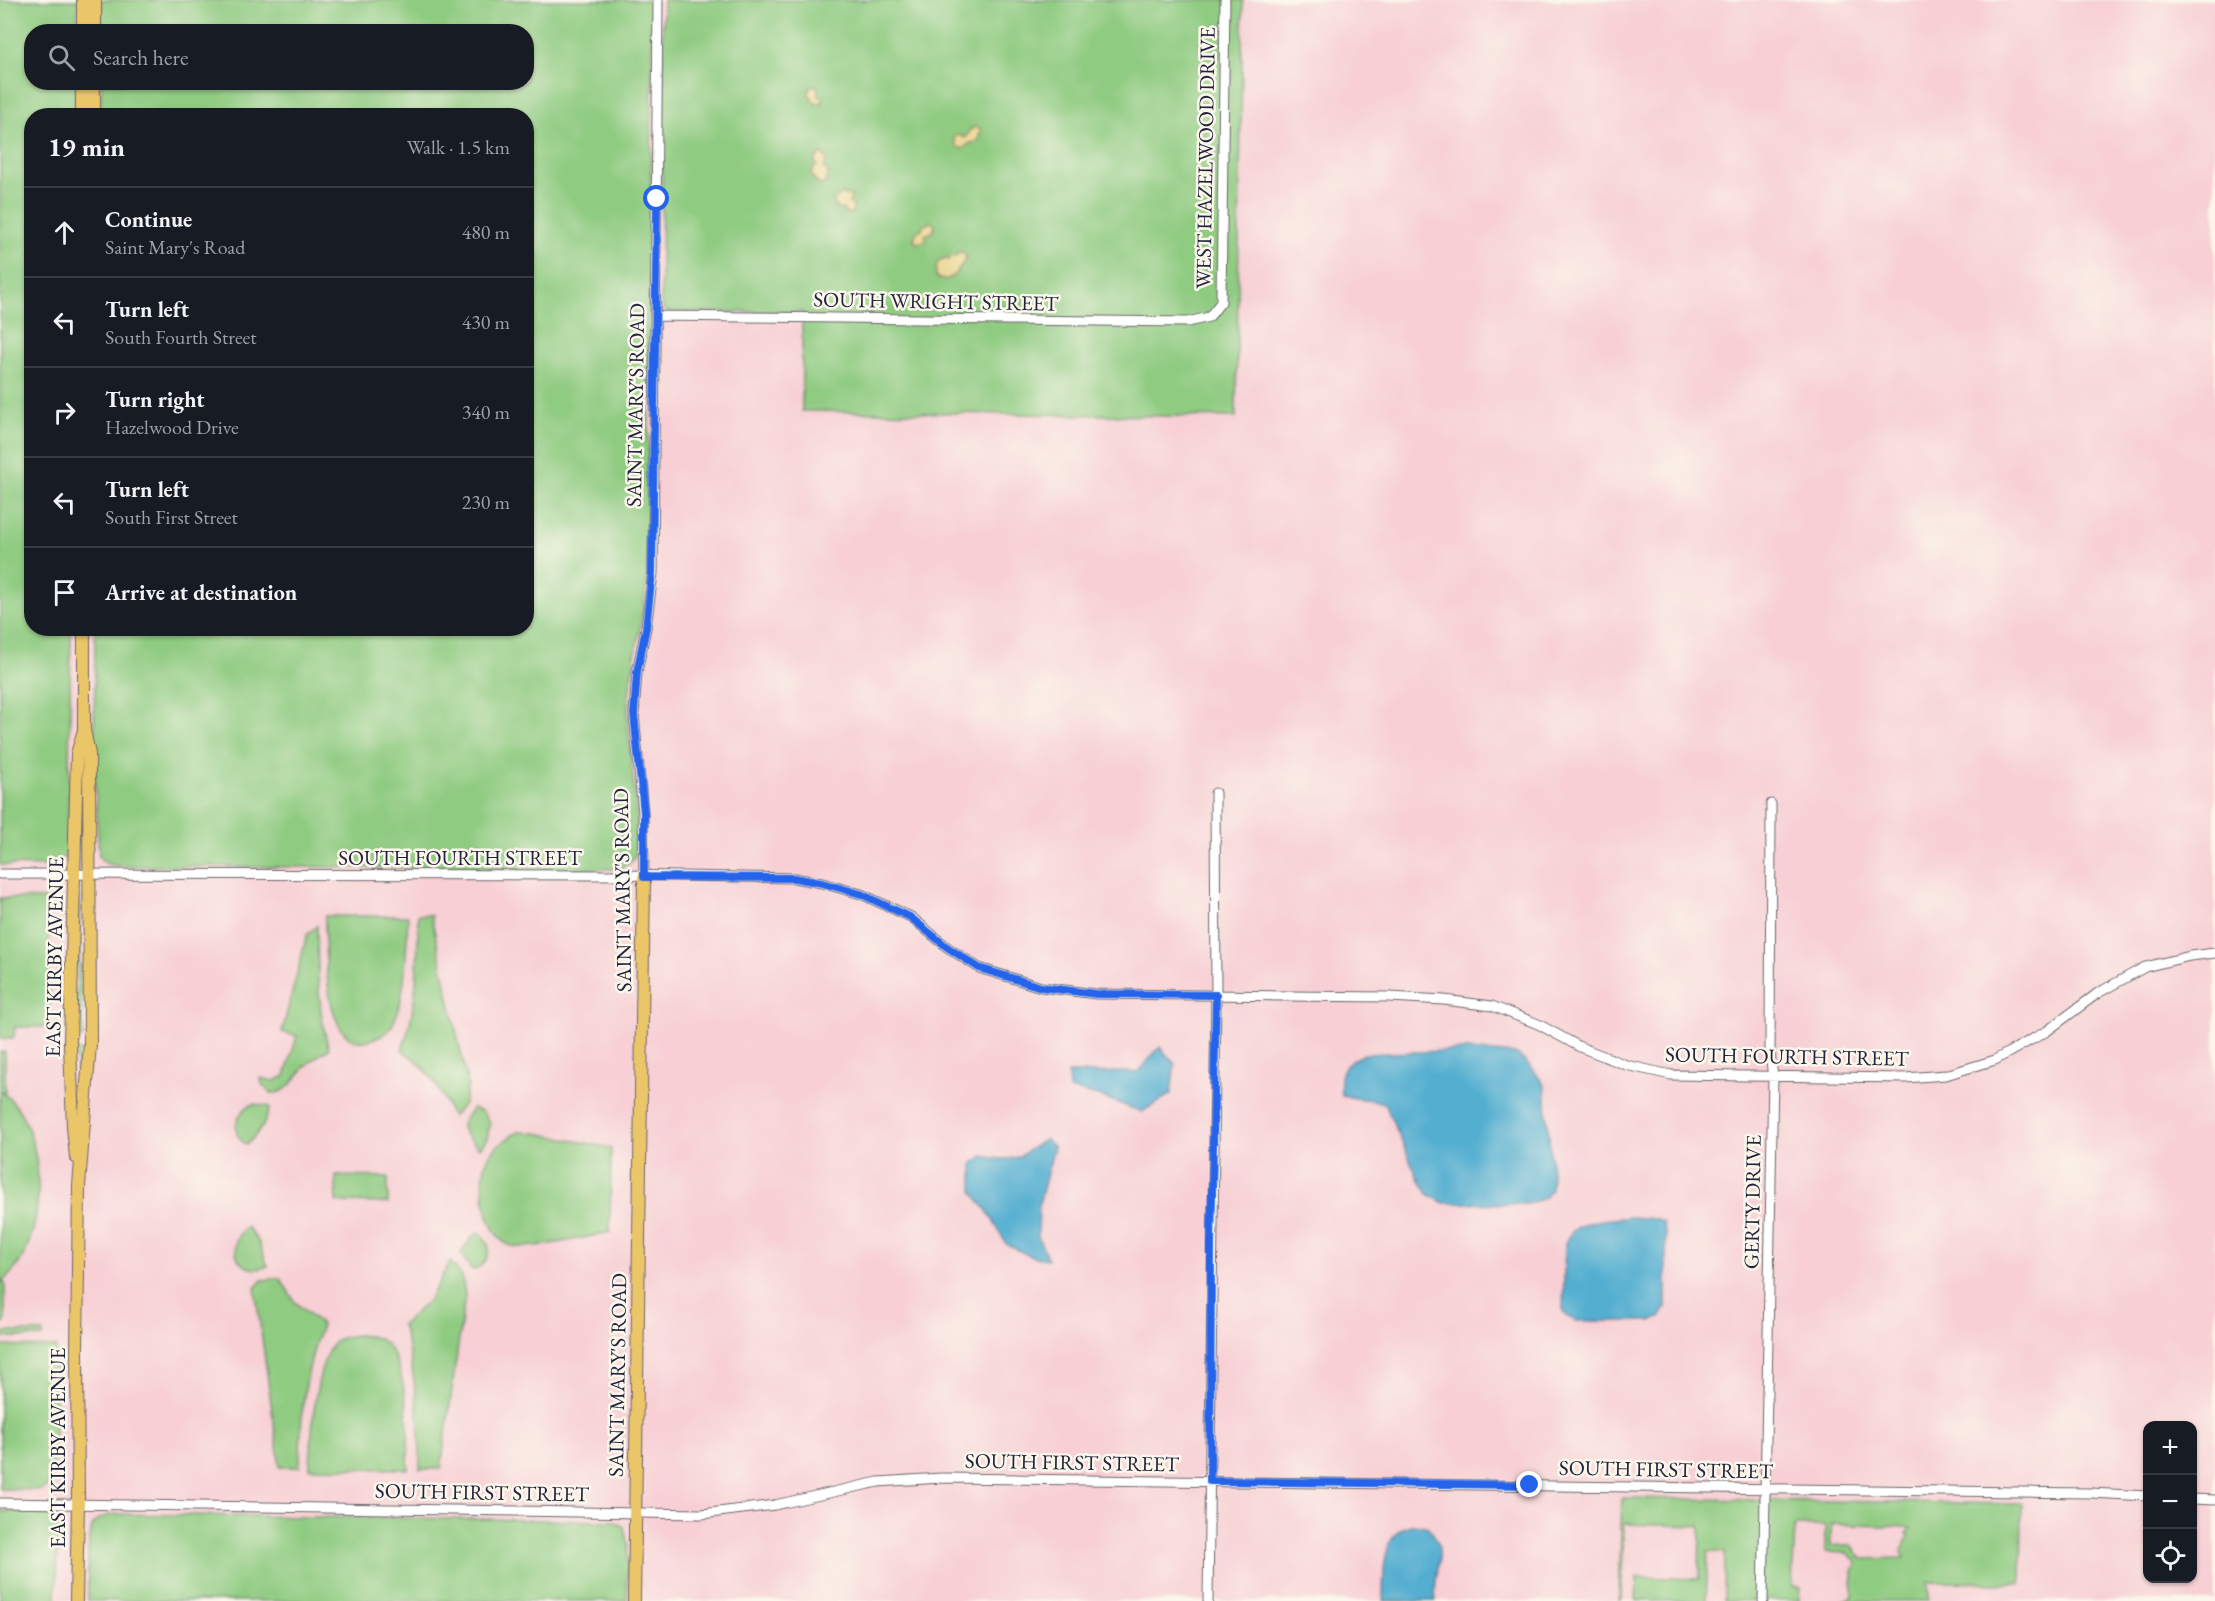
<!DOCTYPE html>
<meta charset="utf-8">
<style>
body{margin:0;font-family:"EB Garamond",serif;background:#20242c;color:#f1f3f6}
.controls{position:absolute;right:18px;bottom:18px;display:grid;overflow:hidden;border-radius:12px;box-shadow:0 2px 4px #0004}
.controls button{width:54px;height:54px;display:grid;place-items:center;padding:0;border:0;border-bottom:2px solid #363941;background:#171b24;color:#f1f3f6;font:30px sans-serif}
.stop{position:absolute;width:18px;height:18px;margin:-14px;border:4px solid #2563eb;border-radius:50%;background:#fff}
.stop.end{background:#2563eb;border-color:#fff;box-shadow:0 2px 6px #0008}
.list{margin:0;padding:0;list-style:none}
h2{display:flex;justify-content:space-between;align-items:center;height:78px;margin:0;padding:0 24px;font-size:26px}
h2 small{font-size:20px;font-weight:400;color:#9ea1a6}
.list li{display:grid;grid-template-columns:39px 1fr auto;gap:18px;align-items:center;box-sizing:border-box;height:90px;padding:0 24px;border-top:2px solid #363941}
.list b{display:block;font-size:22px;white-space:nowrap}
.list p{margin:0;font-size:20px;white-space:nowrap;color:#9ea1a6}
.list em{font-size:20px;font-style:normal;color:#9ea1a6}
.icon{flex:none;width:33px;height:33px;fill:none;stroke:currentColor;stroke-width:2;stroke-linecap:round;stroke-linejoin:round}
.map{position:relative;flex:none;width:2215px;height:1601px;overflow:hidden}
.search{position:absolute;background:#171b24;box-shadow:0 2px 4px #0004;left:24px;top:24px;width:510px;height:66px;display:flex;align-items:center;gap:15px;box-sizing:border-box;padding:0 21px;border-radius:24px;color:#9ea1a6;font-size:22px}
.panel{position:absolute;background:#171b24;box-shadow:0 2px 4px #0004;left:24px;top:108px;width:510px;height:528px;border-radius:24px}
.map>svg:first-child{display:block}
.built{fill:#f7cfd4;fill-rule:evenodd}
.green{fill:#8fcb81;stroke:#58765e;stroke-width:1.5;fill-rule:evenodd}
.sand{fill:#eeda9e;stroke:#887e6c;stroke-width:1.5}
.water{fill:#52aed0;stroke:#3a6886;stroke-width:1.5}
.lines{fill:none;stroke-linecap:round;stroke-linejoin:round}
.minor-casing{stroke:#6b646a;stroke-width:11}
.major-casing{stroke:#6b646a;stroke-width:14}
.minor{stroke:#fff;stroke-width:9}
.major{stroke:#ebc669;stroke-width:12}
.route{stroke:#2563eb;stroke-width:8}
.labels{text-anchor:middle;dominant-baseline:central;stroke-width:5;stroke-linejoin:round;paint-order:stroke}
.street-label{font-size:21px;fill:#22223b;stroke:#fbf7ec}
</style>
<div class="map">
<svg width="2215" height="1601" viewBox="0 0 2215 1601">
<rect width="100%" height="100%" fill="#fbf7ec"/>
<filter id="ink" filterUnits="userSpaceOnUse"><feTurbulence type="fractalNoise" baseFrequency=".0167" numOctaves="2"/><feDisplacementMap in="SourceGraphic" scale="12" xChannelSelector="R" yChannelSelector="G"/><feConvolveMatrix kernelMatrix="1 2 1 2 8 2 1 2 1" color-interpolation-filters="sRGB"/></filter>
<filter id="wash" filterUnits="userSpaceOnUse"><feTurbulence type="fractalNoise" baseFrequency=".008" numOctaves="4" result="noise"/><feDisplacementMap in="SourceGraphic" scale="24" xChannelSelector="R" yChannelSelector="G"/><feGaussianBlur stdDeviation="1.35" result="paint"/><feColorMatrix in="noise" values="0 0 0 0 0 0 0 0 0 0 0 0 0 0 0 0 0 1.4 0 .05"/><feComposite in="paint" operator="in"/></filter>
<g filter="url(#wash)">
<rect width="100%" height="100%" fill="#f2dfc0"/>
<path class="built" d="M78 0H2215V1601H0V865L54 866 68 848 71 629 526 628V116L76 115 77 83 526 82V32L77 31ZM2148 1426H2192V1578H2148Z"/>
<path class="green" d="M0 0H78L77 31 32 32V82L77 83 76 115 32 116V628L71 629 68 848 63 860 54 866 0 865Z
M102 0H653L647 582C643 625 630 666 628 709 627 757 641 804 636 852 634 863 627 865 617 869L121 866 107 864 99 857 94 758 95 629 526 628V116L101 115V83L526 82V32L101 31Z
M663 0H1243L1236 417 802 411V312H668L663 309 661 302Z
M80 897V972L84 1038H76L78 898Z
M0 898 49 899V1027H15L14 1038H0Z
M418 915H431L468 1085 464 1104 452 1117C442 1090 426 1065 402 1050 418 1006 418 961 418 915Z
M325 916H408C406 946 407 1003 390 1029 385 1036 374 1039 365 1041 322 1048 325 941 325 916Z
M317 926C318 968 317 1009 329 1049 320 1054 312 1060 305 1067 294 1078 289 1094 270 1093L262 1084 261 1078 274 1081 285 1076 297 1036 282 1032 307 935Z
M76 1051H84L78 1114Z
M0 1052H5V1092H1C51 1124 50 1250 1 1282L5 1283V1323H0Z
M253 1104 268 1106 270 1108 263 1126 247 1145C229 1134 235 1112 253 1104Z
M473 1108 483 1112 490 1122 487 1139 480 1148C474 1143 461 1133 462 1125 462 1120 470 1113 473 1108Z
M518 1132 536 1133 611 1148 610 1232C589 1236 526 1252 509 1245 485 1235 478 1180 487 1160 493 1147 506 1139 518 1132Z
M336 1176 388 1177V1203L336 1202Z
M247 1227 258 1241 268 1266C257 1271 248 1270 239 1261 233 1248 234 1236 247 1227Z
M478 1233C495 1242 490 1263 474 1270L471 1269 461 1254 472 1237Z
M450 1262 462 1276 465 1295 441 1469H420C420 1419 416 1372 402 1325L429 1300Z
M280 1278 295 1302 322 1325C304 1371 300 1418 300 1467H280L255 1288 262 1280Z
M1 1332H43L42 1337H1Z
M358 1335C367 1336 377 1336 384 1342 409 1365 409 1437 408 1469L310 1468C311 1439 314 1360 336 1341 342 1336 350 1336 358 1335Z
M0 1346 56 1347 54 1481 41 1490 0 1489Z
M1622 1498 2022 1504 2021 1583 1928 1582V1601H1843L1853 1596V1568H1855L1856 1561 1847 1553 1825 1552V1526H1795L1792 1587 1800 1588 1799 1600 1724 1601 1725 1552H1708L1706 1601H1636L1637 1577 1699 1579 1700 1526 1624 1524 1621 1601H1619ZM1831 1524 1911 1527 1907 1534 1910 1536 1901 1552 1904 1558 1862 1559 1852 1546H1831Z
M0 1511 59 1512 56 1601H0Z
M117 1514 614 1521 624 1527 628 1545 627 1601H88C88 1585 85 1532 95 1522 101 1516 109 1515 117 1514Z"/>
<path class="sand" d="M814 85 818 87V95L823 98 822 103 816 104 809 94V89Z
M977 127 981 130 977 142 970 143 963 149 956 146 954 137 959 135 965 138 972 128Z
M822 154 827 159 824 168 829 173 824 184 821 185 818 184 811 175 812 171 817 165 815 163 816 158Z
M842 194 852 196 849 202 854 207 852 213H845L843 209 838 210 834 204V200Z
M931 222 935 225 933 232 925 235 926 241 916 243 914 239 917 231 922 229 923 225Z
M958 252H963L966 257C961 268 950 285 937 278 934 270 936 260 945 258L949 260 951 256 955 257Z"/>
<path class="water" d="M1160 1047 1175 1064 1171 1094 1142 1112 1102 1097 1069 1089 1068 1073 1138 1072Z
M1468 1050 1517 1054 1534 1070 1545 1087 1552 1175 1551 1190 1545 1198 1527 1204 1444 1203 1428 1194 1417 1176 1385 1104C1371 1097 1355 1101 1341 1094 1339 1070 1342 1065 1364 1054Z
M1045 1139 1054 1147 1039 1204 1038 1237 1048 1259 1030 1256 1006 1244 992 1218 973 1192V1163L984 1156C1015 1164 1021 1156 1045 1139Z
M1630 1217 1656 1219 1663 1222 1666 1235V1308L1660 1318 1651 1321H1576L1566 1316 1563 1310 1565 1243C1575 1217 1606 1221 1630 1217Z
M1414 1524 1429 1527C1432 1532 1436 1538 1438 1544 1443 1562 1432 1582 1436 1601H1383C1384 1574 1380 1531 1414 1524Z"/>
</g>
<g filter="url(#ink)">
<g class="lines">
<g class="minor-casing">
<path id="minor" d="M656 316 1188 322 1209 317 1221 302 1225 0
M0 874 619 875 794 878 822 883 861 894 911 917 947 947 979 968 1041 987 1096 994 1389 997 1444 1000 1492 1006 1538 1024 1580 1047 1626 1065 1671 1075 1905 1078 1946 1075 1995 1060 2047 1031 2098 993 2145 967 2190 956 2215 953
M644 877 643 813 634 714 637 672 646 628 653 573 658 0
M2192 1499 2215 1500
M0 1503 702 1514 775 1505 878 1482 941 1478 2091 1493 2148 1496
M1208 1601 1216 995 1215 793
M1763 1601 1773 1076 1770 1055 1771 804"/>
</g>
<g class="major-casing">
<path id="major" d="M83 32V0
M95 32V0
M82 116V82
M94 116V82
M76 1157 73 1127 70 1044 77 754 84 730V628
M76 1601 78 1503 77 1350 79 1186 90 1044 89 754 84 730
M634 1601 644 877"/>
</g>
<use href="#minor" class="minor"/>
<use href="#major" class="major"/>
</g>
</g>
<g class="lines" filter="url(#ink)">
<path class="route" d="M657 199 652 573 646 628 637 672 634 714 644 813V877L794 878 822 883 861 894 910 917 947 947 979 968 1041 987 1096 994 1216 995 1211 1245 1210 1481 1530 1485"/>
</g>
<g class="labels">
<g class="street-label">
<text transform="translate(1205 158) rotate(-89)">WEST HAZELWOOD DRIVE</text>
<text transform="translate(936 301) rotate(1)">SOUTH WRIGHT STREET</text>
<text transform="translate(635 405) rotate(-89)">SAINT MARY'S ROAD</text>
<text x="460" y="857">SOUTH FOURTH STREET</text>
<text transform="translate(622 890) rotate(-91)">SAINT MARY'S ROAD</text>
<text transform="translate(54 957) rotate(-89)">EAST KIRBY AVENUE</text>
<text transform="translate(1787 1056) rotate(1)">SOUTH FOURTH STREET</text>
<text transform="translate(1752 1202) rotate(-89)">GERTY DRIVE</text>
<text transform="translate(617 1375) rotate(-89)">SAINT MARY'S ROAD</text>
<text transform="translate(57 1448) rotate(-90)">EAST KIRBY AVENUE</text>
<text transform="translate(1072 1462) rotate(1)">SOUTH FIRST STREET</text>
<text transform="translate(1666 1469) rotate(1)">SOUTH FIRST STREET</text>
<text transform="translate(482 1492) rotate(1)">SOUTH FIRST STREET</text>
</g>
</g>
</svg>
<div class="controls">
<button>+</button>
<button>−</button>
<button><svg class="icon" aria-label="locate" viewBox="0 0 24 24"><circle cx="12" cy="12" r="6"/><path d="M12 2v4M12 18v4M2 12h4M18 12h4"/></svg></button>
</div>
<div class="stop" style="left:657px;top:199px"></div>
<div class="stop end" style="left:1530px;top:1485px"></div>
<div class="search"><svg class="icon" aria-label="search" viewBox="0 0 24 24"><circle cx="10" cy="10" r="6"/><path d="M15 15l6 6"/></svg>Search here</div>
<section class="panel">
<h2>19 min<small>Walk · 1.5 km</small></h2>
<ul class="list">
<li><svg class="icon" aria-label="ahead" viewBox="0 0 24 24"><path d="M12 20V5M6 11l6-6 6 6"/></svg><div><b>Continue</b><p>Saint Mary's Road</p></div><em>480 m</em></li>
<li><svg class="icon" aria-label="left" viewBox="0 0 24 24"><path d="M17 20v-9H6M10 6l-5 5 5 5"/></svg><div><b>Turn left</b><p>South Fourth Street</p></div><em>430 m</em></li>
<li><svg class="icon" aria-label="right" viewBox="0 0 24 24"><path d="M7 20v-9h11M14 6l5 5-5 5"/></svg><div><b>Turn right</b><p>Hazelwood Drive</p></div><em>340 m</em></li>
<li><svg class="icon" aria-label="left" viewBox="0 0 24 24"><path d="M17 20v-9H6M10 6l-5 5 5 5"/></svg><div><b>Turn left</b><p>South First Street</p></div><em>230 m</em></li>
<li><svg class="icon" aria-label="arrive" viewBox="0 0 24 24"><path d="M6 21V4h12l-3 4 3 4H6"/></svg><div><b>Arrive at destination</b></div></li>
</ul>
</section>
</div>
